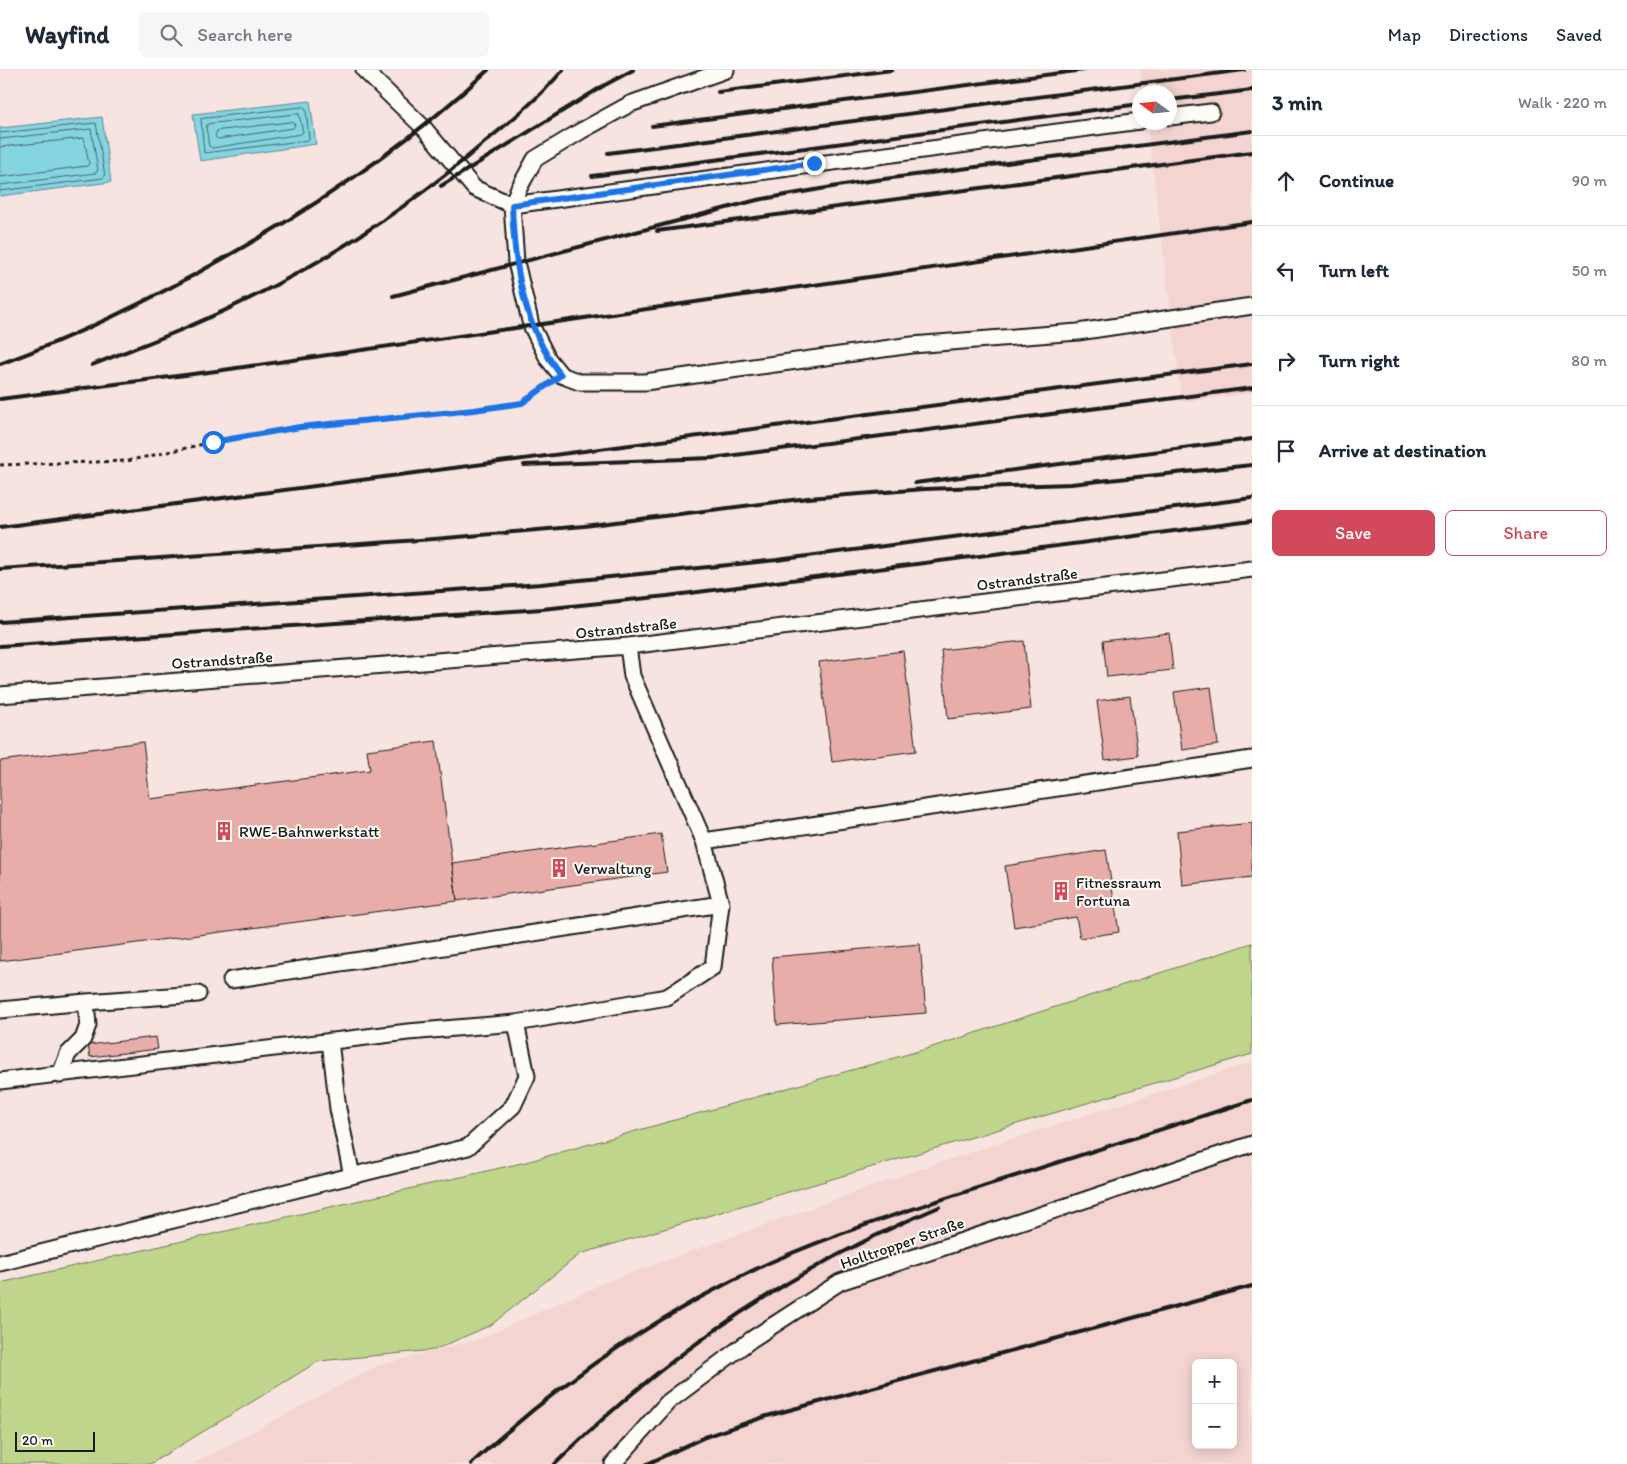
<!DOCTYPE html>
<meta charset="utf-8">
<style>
body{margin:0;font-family:Itim,sans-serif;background:#f6f6f7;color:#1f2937}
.controls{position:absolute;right:15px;bottom:15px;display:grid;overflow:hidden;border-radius:8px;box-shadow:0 2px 12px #0003}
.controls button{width:45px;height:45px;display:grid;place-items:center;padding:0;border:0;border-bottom:1px solid #e0e1e3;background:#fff;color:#1f2937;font:25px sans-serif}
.compass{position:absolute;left:1132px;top:15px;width:45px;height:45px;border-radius:50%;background:#fff;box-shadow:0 2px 12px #0003;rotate:285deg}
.scale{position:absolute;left:15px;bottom:12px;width:80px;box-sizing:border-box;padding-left:5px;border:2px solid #1c1c1c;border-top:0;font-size:14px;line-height:18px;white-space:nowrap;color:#1c1c1c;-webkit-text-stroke:4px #fdfcf7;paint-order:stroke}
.stop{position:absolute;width:15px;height:15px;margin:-11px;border:4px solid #1a73e8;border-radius:50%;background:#fff}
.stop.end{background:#1a73e8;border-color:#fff;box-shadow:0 1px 5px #0008}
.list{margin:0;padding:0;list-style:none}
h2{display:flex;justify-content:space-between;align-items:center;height:65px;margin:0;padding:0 20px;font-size:21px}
h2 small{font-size:16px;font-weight:400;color:#747a83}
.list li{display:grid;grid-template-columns:32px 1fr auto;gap:15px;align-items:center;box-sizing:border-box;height:90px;padding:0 20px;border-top:1px solid #e0e1e3}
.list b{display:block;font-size:19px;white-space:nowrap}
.list em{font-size:16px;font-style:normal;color:#747a83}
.actions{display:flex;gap:10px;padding:15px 20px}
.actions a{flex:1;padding:11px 0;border:1px solid #d1495b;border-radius:8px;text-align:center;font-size:18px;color:#d1495b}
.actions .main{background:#d1495b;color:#fff}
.icon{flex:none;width:28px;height:28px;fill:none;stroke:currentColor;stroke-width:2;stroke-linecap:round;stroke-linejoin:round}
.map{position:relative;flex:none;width:1252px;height:1394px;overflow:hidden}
header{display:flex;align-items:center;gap:30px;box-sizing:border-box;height:70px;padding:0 25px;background:#fff;border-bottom:1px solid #e0e1e3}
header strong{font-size:24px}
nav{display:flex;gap:28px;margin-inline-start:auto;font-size:18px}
.search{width:350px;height:45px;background:#f6f6f7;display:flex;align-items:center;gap:12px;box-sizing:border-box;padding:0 18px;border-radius:8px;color:#747a83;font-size:19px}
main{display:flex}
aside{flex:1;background:#fff}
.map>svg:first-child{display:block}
.built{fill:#f3d4d0;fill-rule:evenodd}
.green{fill:#bfd58b;stroke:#6e7854}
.water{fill:#85d4e2;stroke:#5b8a93}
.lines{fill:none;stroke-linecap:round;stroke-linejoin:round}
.shore{stroke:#46666b;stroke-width:1}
.building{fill:#e9ada9;stroke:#1c1c1c}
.service-casing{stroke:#1c1c1c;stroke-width:19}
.path{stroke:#1c1c1c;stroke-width:3;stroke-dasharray:4 4;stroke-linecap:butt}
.service{stroke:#fdfcf7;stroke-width:15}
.rail{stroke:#1c1c1c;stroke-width:4}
.route{stroke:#1a73e8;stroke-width:6}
.labels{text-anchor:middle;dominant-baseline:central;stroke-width:4;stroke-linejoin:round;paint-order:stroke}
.street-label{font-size:16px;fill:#1c1c1c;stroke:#fdfcf7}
.poi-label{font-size:16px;fill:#1c1c1c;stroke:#fdfcf7;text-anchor:start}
</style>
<header>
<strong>Wayfind</strong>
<div class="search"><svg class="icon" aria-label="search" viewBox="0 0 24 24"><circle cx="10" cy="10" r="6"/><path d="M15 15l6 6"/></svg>Search here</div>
<nav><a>Map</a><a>Directions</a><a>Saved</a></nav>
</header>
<main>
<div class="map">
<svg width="1252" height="1394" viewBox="0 0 1252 1394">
<rect width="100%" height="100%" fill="#f7e4e0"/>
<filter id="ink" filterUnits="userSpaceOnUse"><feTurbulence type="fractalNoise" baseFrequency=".02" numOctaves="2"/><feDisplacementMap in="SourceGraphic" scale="10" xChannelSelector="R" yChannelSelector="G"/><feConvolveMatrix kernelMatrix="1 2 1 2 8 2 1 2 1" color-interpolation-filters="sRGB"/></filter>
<g filter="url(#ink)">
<path class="built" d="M1140 0H1252V323L1182 332 1147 53 1170 52V22H1143Z
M1252 992V1394H192L377 1296 479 1269 606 1212 931 1095ZM1196 1293H1233V1375H1196Z"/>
<path class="green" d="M1252 873V984L580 1184 491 1255 434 1280 319 1291 150 1394H0V1213L526 1092 926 979Z"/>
<path class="water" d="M310 31 316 74 200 91 193 44Z
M102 47 111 112 0 126V58Z"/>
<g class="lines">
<path class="shore" d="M304 37 306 39 309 70 204 83 201 49Z
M299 44 303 62 301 64 212 78 209 76 206 57 208 54Z
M292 52 295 55 293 58 218 69 215 67 217 61Z
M0 63 96 53 105 106 103 108 0 121
M0 69 91 59 98 100 96 103 0 115
M0 77 84 68 89 94 87 96 0 107"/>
</g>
<path class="building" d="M1169 563 1173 600 1107 607 1103 571Z
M1024 571 1031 639 948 649 941 580Z
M903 581 916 681 832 692 819 592Z
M1211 617 1218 675 1182 680 1174 622Z
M1130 626 1138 686 1105 690 1097 631Z
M436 671 457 831 0 891V691L143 672 150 729 370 700 367 680Z
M1252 753V807L1182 815 1177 761Z
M661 764 667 802 457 831 452 793Z
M1106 780 1119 862 1080 868 1076 847 1014 857 1005 796Z
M920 874 926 943 777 955 772 887Z
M156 967 158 979 90 987 88 975Z"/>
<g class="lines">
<g class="service-casing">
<path id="service" d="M364 0 424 58 474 118 512 135 1140 51
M726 0 630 34 581 61 535 89 518 120 512 135 516 192 531 255 548 289 561 305 579 312H645L912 275 1078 262 1252 236
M1170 47 1211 42
M0 625 628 576 1252 499
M704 771 1252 689
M231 910 721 834
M0 940 86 932
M330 971 338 1039 352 1106
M60 1005 68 984 83 969 88 955 86 932 198 924
M0 1011 408 962 516 953 667 927 713 897 721 834 704 771 632 606 628 576
M0 1193 468 1077 513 1036 527 1006 516 953
M613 1394 668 1332 752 1269 840 1212 1252 1074"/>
</g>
<path class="path" d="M0 395 127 391 213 372 300 357 474 340 522 333 544 317"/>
<use href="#service" class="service"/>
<path class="rail" d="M718 22 892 0
M1170 30 1252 20
M652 56 1084 0
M608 83 1244 0
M592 106 1140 34
M441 116 603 16 633 0
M657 161 1252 82
M393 226 757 130 861 112 1252 61
M0 294C79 265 153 229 226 187 320 134 409 74 488 0
M92 295C124 282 158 270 190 256 297 210 397 148 485 72 512 50 540 27 563 0
M0 329 216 301 1252 152
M524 395 712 388 1252 318
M915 413 1252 369
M0 457 1252 294
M0 499 434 469 584 456 808 428 925 419 1071 414 1252 395
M0 552 541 514 777 490 1252 428
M0 576 542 539 667 526 1252 451
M471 1394C559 1312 661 1242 771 1192 843 1160 919 1137 993 1113 1080 1085 1166 1058 1252 1030
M555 1394C666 1284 795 1197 939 1137
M647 1394 705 1367 767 1346 1252 1216"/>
</g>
</g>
<g class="lines" filter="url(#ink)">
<path class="route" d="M213 372 300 357 474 340 522 333 561 305C523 258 514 194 512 135L814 93"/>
</g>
<defs>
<g id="building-bare" transform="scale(1.5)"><path d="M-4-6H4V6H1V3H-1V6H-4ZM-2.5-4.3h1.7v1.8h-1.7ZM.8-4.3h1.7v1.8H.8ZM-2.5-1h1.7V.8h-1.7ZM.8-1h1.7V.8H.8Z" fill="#d1495b" stroke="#fdfcf7" stroke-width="2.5" paint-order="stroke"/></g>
</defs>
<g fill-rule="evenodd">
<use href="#building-bare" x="224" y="761"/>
<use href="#building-bare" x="559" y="798"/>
<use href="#building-bare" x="1061" y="821"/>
</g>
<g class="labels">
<g class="street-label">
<text transform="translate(1027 509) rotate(-7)">Ostrandstraße</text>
<text transform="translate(626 558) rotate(-6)">Ostrandstraße</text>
<text transform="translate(222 590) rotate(-4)">Ostrandstraße</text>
<text transform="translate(902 1173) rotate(-19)">Holltropper Straße</text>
</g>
<g class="poi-label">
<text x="239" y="761">RWE-Bahnwerkstatt</text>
<text x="574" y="798">Verwaltung</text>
<text x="1076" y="812">Fitnessraum<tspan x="1076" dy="18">Fortuna</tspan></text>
</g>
</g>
</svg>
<div class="controls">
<button>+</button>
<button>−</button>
</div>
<svg class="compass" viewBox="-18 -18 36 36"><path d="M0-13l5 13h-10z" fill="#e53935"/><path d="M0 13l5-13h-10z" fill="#747a83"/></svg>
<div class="scale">20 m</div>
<div class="stop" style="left:213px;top:372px"></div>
<div class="stop end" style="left:814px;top:93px"></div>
</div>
<aside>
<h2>3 min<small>Walk · 220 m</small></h2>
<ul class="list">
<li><svg class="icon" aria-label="ahead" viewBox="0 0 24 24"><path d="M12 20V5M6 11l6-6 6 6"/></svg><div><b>Continue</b></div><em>90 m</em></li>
<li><svg class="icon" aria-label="left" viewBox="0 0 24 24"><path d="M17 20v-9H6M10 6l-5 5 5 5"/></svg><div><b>Turn left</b></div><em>50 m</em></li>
<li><svg class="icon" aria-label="right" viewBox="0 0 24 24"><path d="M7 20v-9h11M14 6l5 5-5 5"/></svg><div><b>Turn right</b></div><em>80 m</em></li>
<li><svg class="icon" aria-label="arrive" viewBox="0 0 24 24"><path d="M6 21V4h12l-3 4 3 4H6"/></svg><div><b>Arrive at destination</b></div></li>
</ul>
<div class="actions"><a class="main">Save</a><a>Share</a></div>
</aside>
</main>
